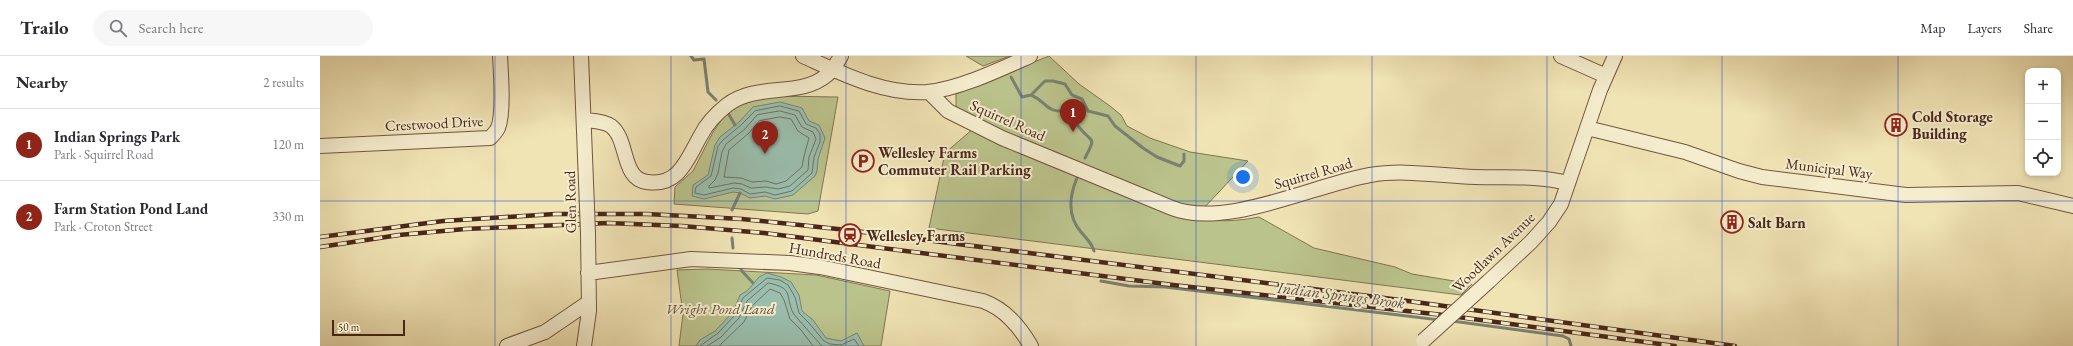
<!DOCTYPE html>
<meta charset="utf-8">
<style>
body{margin:0;font-family:"EB Garamond",serif;background:#f7f7f7;color:#2b2b33}
.controls{position:absolute;right:12px;top:12px;display:grid;overflow:hidden;border-radius:8px;box-shadow:0 2px 6px #0003}
.controls button{width:36px;height:36px;display:grid;place-items:center;padding:0;border:0;border-bottom:1px solid #e1e1e2;background:#fff;color:#2b2b33;font:20px sans-serif}
.scale{position:absolute;left:12px;bottom:10px;width:73px;box-sizing:border-box;padding-left:4px;border:2px solid #49271a;border-top:0;font-size:11px;line-height:14px;white-space:nowrap;color:#49271a;-webkit-text-stroke:3px #f5edce;paint-order:stroke}
.you{position:absolute;left:923px;top:121px;width:14px;height:14px;margin:-10px;border:3px solid #fff;border-radius:50%;background:#1a73e8;box-shadow:0 0 0 6px #1a73e833}
.badge{display:grid;place-items:center;width:26px;height:26px;border-radius:50%;background:#8f2418;color:#fff;font-size:13px;font-weight:700}
.pin{position:absolute;translate:-50% -33px;filter:drop-shadow(0 1px 2px #0008)}
.pin::after{content:'';position:absolute;top:21px;width:14px;height:12px;background:inherit;clip-path:polygon(0 0,100% 0,50% 100%)}
.list{margin:0;padding:0;list-style:none}
h2{display:flex;justify-content:space-between;align-items:center;height:52px;margin:0;padding:0 16px;font-size:17px}
h2 small{font-size:13px;font-weight:400;color:#7c7c81}
.list li{display:grid;grid-template-columns:26px 1fr auto;gap:12px;align-items:center;box-sizing:border-box;height:72px;padding:0 16px;border-top:1px solid #e1e1e2}
.list b{display:block;font-size:15px;white-space:nowrap}
.list p{margin:0;font-size:13px;white-space:nowrap;color:#7c7c81}
.list em{font-size:13px;font-style:normal;color:#7c7c81}
.icon{flex:none;width:22px;height:22px;fill:none;stroke:currentColor;stroke-width:2;stroke-linecap:round;stroke-linejoin:round}
.map{position:relative;flex:none;width:1753px;height:290px;overflow:hidden}
header{display:flex;align-items:center;gap:24px;box-sizing:border-box;height:56px;padding:0 20px;background:#fff;border-bottom:1px solid #e1e1e2}
header strong{font-size:19px}
nav{display:flex;gap:22px;margin-inline-start:auto;font-size:14px}
.search{width:280px;height:36px;background:#f7f7f7;display:flex;align-items:center;gap:10px;box-sizing:border-box;padding:0 14px;border-radius:22px;color:#7c7c81;font-size:15px}
main{display:flex}
aside{flex:1;background:#fff}
.map>svg:first-child{display:block}
.green{fill:#bbc38c;stroke:#827553}
.water{fill:#9abead;stroke:#7a8272}
.lines{fill:none;stroke-linecap:round;stroke-linejoin:round}
.shore{stroke:#727264;stroke-width:1}
.stream{stroke:#7a8272;stroke-width:3}
.minor-casing{stroke:#735640;stroke-width:16}
.minor{stroke:#f5edce;stroke-width:14}
.rail-casing{stroke:#49271a;stroke-width:4.5}
.rail{stroke:#f5edce;stroke-width:3;stroke-dasharray:9;stroke-linecap:butt}
.minor-bridge-casing{stroke:#735640;stroke-width:16;stroke-linecap:butt}
.minor-bridge{stroke:#f5edce;stroke-width:14}
.grid{fill:none;stroke:#1d4ed8;stroke-width:1;stroke-opacity:0.55}
.labels{text-anchor:middle;dominant-baseline:central;stroke-width:4;stroke-linejoin:round;paint-order:stroke}
.poi-label{font-size:15px;font-weight:bold;fill:#49271a;stroke:#f5edce;text-anchor:start}
.street-label{font-size:15px;fill:#49271a;stroke:#f5edce}
.park-label{font-size:15px;font-style:italic;fill:#664e36;stroke:#f5edce}
.water-label{font-size:16px;font-style:italic;fill:#5d4d3f;stroke:#f5edce}
</style>
<header>
<strong>Trailo</strong>
<div class="search"><svg class="icon" aria-label="search" viewBox="0 0 24 24"><circle cx="10" cy="10" r="6"/><path d="M15 15l6 6"/></svg>Search here</div>
<nav><a>Map</a><a>Layers</a><a>Share</a></nav>
</header>
<main>
<aside>
<h2>Nearby<small>2 results</small></h2>
<ul class="list">
<li><span class="badge">1</span><div><b>Indian Springs Park</b><p>Park · Squirrel Road</p></div><em>120 m</em></li>
<li><span class="badge">2</span><div><b>Farm Station Pond Land</b><p>Park · Croton Street</p></div><em>330 m</em></li>
</ul>
</aside>
<div class="map">
<svg width="1753" height="290" viewBox="0 0 1753 290">
<rect width="100%" height="100%" fill="#f0e3b4"/>
<filter id="stains"><feTurbulence type="fractalNoise" baseFrequency=".005" numOctaves="4"/><feColorMatrix values="0 0 0 0 .2 0 0 0 0 .09 0 0 0 0 .02 0 0 0 .5 -.17"/></filter>
<radialGradient id="worn" r=".72"><stop offset=".6" stop-color="#630" stop-opacity="0"/><stop offset="1" stop-color="#630" stop-opacity=".3"/></radialGradient>
<path class="green" d="M646 0H690L663 10Z
M729 0 759 28 790 50 801 59 807 70 830 82 870 96 928 105 883 153 858 148 680 74 636 51V38Z
M455 40 518 41 498 155 488 158 354 148 355 131 373 115 393 76 405 59 426 45Z
M654 72 675 83C708 98 742 112 775 127 832 151 875 174 939 161L994 192 1075 211 1092 218 1152 228 1141 239 609 172 625 97Z
M387 213 496 219 570 235 561 290H359L363 258 357 214Z"/>
<path class="water" d="M460 46 482 52 489 65 499 69 505 82 498 103 497 115 495 120 473 139 455 143 445 140 430 142 420 137 413 136 384 143 372 140 373 129 388 119 395 89 400 81 419 66 433 51Z
M447 217 461 221 471 226 479 239 482 255 493 264 506 282 521 285 537 277 544 290H376L380 284 395 275 413 256 420 239 427 235 439 221Z"/>
<g class="lines">
<path class="shore" d="M460 50 479 55 486 68 496 72 500 78V86L494 101 492 117 472 135 455 139 445 136 430 138 421 133 413 132 384 139 375 137 376 131 391 120 398 90 403 84 421 69 435 55Z
M460 55 475 59 482 71 493 76 496 83 489 101 488 114 470 130 458 133 446 131 431 132 422 128 414 127 389 132V130L395 124 398 117 402 96 406 88 425 73 437 59Z
M460 61 471 63 478 75 489 82 484 100 482 111 466 125 456 128 446 125 432 126 421 122 404 121 409 94 429 77 439 65Z
M380 290 398 277 416 258 423 242 447 222 460 224 468 229 475 241 479 257 489 267 504 285 510 288 521 289 534 283 539 290
M387 290 401 281 419 262 427 245 448 227C474 232 465 239 473 257 475 260 500 288 502 290
M399 290 424 266 432 250 450 233 460 237 464 244 470 263 481 274 493 290"/>
<path class="stream" d="M371 0 374 4 384 3 388 36 396 44
M691 21 702 41 711 39C728 46 724 57 748 55 753 60 754 65 759 71 772 88 777 79 765 102
M711 39 725 25H733L745 28 752 39 762 43 768 55 788 60 795 70 823 92 837 101 860 110 864 105V98
M408 57 415 69
M755 64 765 50
M757 122C749 141 747 160 761 176 766 182 772 187 774 195
M412 154 420 137
M412 182 413 192
M421 214 433 227
M781 225 809 230 845 231 1120 264
M1132 265 1243 280 1249 283 1251 290"/>
<g class="minor-casing">
<path id="minor" d="M261 0 267 151
M483 0C521 17 564 39 607 36 639 33 681 13 710 0
M1241 0 1286 20
M609 36 628 55 682 82 852 152C905 173 994 129 1050 119 1085 113 1119 120 1155 121 1187 122 1217 119 1248 127
M265 64C273 65 284 65 291 70 309 84 301 123 327 126 360 131 368 101 381 79 387 67 397 57 407 49 437 26 480 42 507 19 513 14 517 7 521 0
M1267 72 1365 96 1419 115 1442 121 1586 139 1698 137 1753 150
M0 90 170 82C173 79 176 76 178 72 184 57 181 18 180 0
M268 217 371 203 470 207 500 211 663 245C685 253 699 270 711 290
M1169 225 1211 186 1229 166 1241 148 1280 34 1295 0
M187 290 225 276 269 246
M264 290 269 255 268 177"/>
</g>
<use href="#minor" class="minor"/>
<g class="rail-casing">
<path id="rail" d="M0 181 123 165 235 158H327L422 163 527 174 1088 245 1415 290
M0 191 79 179 145 173 288 167 362 170 444 177 853 229 1123 259 1355 290"/>
</g>
<use href="#rail" class="rail"/>
<g class="minor-bridge-casing">
<path id="minor-bridge" d="M267 151 268 177
M1103 285 1169 225"/>
</g>
<use href="#minor-bridge" class="minor-bridge"/>
</g>
<path class="grid" d="M175 0V290M351 0V290M526 0V290M701 0V290M876 0V290M1052 0V290M1227 0V290M1402 0V290M1578 0V290M0 145H1753"/>
<defs>
<g id="building-ring" transform="scale(1.15)"><circle r="9.5" fill="#f5edce" stroke="#8f2418" stroke-width="1.5"/><path d="M-4-6H4V6H1V3H-1V6H-4ZM-2.5-4.3h1.7v1.8h-1.7ZM.8-4.3h1.7v1.8H.8ZM-2.5-1h1.7V.8h-1.7ZM.8-1h1.7V.8H.8Z" fill="#8f2418"/></g>
<g id="parking-ring" transform="scale(1.15)"><circle r="9.5" fill="#f5edce" stroke="#8f2418" stroke-width="1.5"/><path d="M-3.5-5.5H1a3.5 3.5 0 0 1 0 7H-1V5.5H-3.5ZM-1-3.4V-.6H.8a1.4 1.4 0 0 0 0-2.8Z" fill="#8f2418"/></g>
<g id="station-ring" transform="scale(1.15)"><circle r="9.5" fill="#f5edce" stroke="#8f2418" stroke-width="1.5"/><path d="M-3-6H3Q5-6 5-4V2Q5 4 3 4L4.5 6H3L1.5 4h-3L-3 6H-4.5L-3 4Q-5 4-5 2V-4Q-5-6-3-6ZM-3.5-4v3h7v-3ZM-3.5 1v1.5H-2V1ZM2 1v1.5H3.5V1Z" fill="#8f2418"/></g>
</defs>
<g fill-rule="evenodd">
<use href="#building-ring" x="1576" y="69"/>
<use href="#parking-ring" x="543" y="105"/>
<use href="#building-ring" x="1412" y="166"/>
<use href="#station-ring" x="530" y="179"/>
</g>
<g class="labels">
<g class="poi-label">
<text x="1592" y="60">Cold Storage<tspan x="1592" dy="17">Building</tspan></text>
<text x="558" y="96">Wellesley Farms<tspan x="558" dy="17">Commuter Rail Parking</tspan></text>
<text x="1428" y="166">Salt Barn</text>
<text x="546" y="179">Wellesley Farms</text>
</g>
<g class="street-label">
<text transform="translate(688 64) rotate(24)">Squirrel Road</text>
<text transform="translate(114 67) rotate(-3)">Crestwood Drive</text>
<text transform="translate(1509 112) rotate(7)">Municipal Way</text>
<text transform="translate(993 117) rotate(-16)">Squirrel Road</text>
<text transform="translate(250 146) rotate(-91)">Glen Road</text>
<text transform="translate(1173 196) rotate(-44)">Woodlawn Avenue</text>
<text transform="translate(515 199) rotate(10)">Hundreds Road</text>
</g>
<g class="park-label">
<text x="400" y="252">Wright Pond Land</text>
</g>
<g class="water-label">
<text transform="translate(1021 239) rotate(7)">Indian Springs Brook</text>
</g>
</g>
<rect width="100%" height="100%" filter="url(#stains)"/>
<rect width="100%" height="100%" fill="url(#worn)"/>
</svg>
<div class="controls">
<button>+</button>
<button>−</button>
<button><svg class="icon" aria-label="locate" viewBox="0 0 24 24"><circle cx="12" cy="12" r="6"/><path d="M12 2v4M12 18v4M2 12h4M18 12h4"/></svg></button>
</div>
<div class="scale">50 m</div>
<div class="you"></div>
<div class="pin badge" style="left:753px;top:76px">1</div>
<div class="pin badge" style="left:445px;top:98px">2</div>
</div>
</main>
